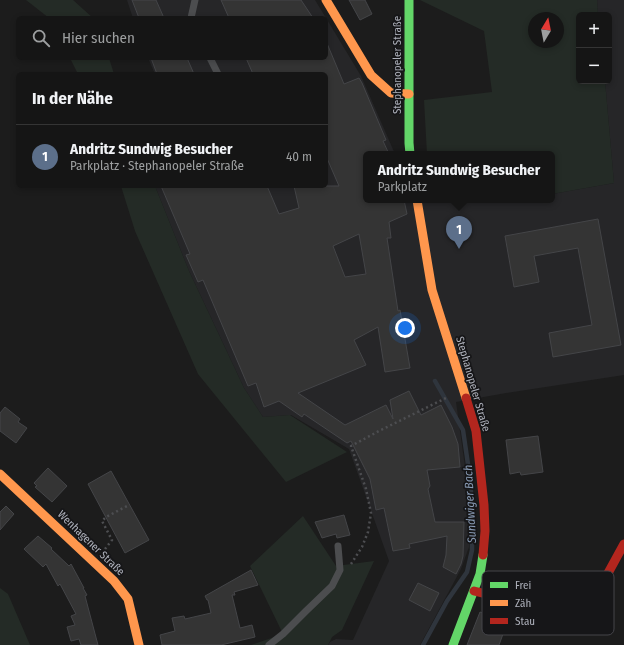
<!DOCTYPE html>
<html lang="de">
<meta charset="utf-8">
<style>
body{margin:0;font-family:"Fira Sans Condensed",sans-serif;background:#1e1e1e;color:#f1f3f6}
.controls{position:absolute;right:12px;top:12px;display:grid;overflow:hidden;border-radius:6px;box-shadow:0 2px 6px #0003}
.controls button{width:36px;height:36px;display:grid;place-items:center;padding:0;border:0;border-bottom:1px solid #343434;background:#151515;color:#f1f3f6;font:20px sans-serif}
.compass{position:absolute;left:528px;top:12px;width:36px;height:36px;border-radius:50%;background:#151515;box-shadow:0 2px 6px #0003;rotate:10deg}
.you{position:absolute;left:405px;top:328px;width:14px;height:14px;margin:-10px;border:3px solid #fff;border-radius:50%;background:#1a73e8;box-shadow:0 0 0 6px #1a73e833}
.badge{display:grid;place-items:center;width:26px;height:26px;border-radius:50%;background:#1a73e8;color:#fff;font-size:13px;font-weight:700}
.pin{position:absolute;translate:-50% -33px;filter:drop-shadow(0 1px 2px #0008)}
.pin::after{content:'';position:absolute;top:21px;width:14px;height:12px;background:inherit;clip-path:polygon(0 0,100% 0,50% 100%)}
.popup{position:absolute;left:363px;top:151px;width:192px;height:52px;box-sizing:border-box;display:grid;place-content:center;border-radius:6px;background:#151515;filter:drop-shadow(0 1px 3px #0005);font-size:13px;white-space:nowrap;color:#9d9fa0}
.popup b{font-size:15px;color:#f1f3f6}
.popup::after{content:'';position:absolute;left:50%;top:100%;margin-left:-8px;border:8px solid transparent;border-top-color:#151515}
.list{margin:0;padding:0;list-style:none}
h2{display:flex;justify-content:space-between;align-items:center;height:52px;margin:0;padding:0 16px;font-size:17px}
h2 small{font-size:13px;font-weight:400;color:#9d9fa0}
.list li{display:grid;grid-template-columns:26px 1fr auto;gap:12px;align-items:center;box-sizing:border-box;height:64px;padding:0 16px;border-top:1px solid #343434}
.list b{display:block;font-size:15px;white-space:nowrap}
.list p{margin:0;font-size:13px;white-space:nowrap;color:#9d9fa0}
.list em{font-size:13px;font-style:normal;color:#9d9fa0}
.icon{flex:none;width:22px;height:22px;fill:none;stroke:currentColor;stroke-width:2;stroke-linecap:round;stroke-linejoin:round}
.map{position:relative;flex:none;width:624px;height:645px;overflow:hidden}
.search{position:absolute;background:#151515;box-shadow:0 2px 6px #0003;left:16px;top:16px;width:312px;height:44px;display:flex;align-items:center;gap:10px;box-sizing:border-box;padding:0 14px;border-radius:6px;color:#9d9fa0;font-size:15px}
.panel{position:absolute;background:#151515;box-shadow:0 2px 6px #0003;left:16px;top:72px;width:312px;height:116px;border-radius:6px}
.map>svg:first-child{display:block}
.built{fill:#262628}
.green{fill:#242b26;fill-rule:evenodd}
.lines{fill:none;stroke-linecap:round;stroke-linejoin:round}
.stream{stroke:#2f353d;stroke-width:4.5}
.building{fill:#343434;stroke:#444548;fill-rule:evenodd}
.path{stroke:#4d4e51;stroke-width:2.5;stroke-dasharray:2 3;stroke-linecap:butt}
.lane{stroke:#4c4d4f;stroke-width:7}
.fast{stroke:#63d668;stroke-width:9}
.slow{stroke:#ff974d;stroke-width:9}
.jam{stroke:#b3261e;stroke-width:9}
.labels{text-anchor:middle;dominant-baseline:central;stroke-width:3.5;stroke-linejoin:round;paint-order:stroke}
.street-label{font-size:11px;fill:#aeb1bb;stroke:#161618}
.water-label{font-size:12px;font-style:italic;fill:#889ab3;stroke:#161618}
.key{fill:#161618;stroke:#444449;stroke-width:1}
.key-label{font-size:11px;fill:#aeb1bb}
</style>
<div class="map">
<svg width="624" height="645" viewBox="0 0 624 645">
<rect width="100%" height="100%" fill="#1c1c1c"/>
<path class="built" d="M127 0H315L326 18H133Z
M597 0H624V375L506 393 456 402 470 503 469 547 461 569 420 645H328L330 642 336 639 353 640 389 561 349 449 291 415 263 417 244 388 189 271 155 186H326V74H155L148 58H326V18L361 76 395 154H366V200H552V194L614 183 605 81H609V15H598Z"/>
<path class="green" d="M26 0H73L93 18H49Z
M420 0H597L598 15H579V81H605L614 183 552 194V154H427L424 100 492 92 484 31ZM534 18H558V42H534Z
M70 58H109L114 74H78Z
M121 186H155L189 271 244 388 263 417 290 415 347 452 286 482 198 374 135 231Z
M303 516 336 566 374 561 342 630 332 637 328 645H251L283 634 250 566Z
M0 588 8 594 30 645H0Z"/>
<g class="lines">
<path class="stream" d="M423 645 447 601 467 572 472 550V509L470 478 463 430 435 381"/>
</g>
<path class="building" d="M132 0H156L164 18H139Z
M221 0H301L313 18H229Z
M349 0H365L372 14 360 20Z
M326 41 344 84 359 78 362 83 386 140 383 141 389 154H366V200H404L407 214 389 222 391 238H387L398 311 400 310 410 368 385 372 378 327 354 340 366 365 298 393 345 425 386 405 393 419 390 400 409 391 421 415 441 405 452 427 458 444 460 467 427 470 430 486 428 489 435 522H464L463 556 461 564 456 574 443 567 446 555 447 536 409 544 410 548 393 551 384 508 376 510 370 479 351 441 347 443 304 414 302 417 279 401 264 407 256 383 248 386 203 280 198 282 186 255 190 254 161 186H267L279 214 299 208 294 186H339L326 156V74H253L246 58H326ZM359 234 366 274 345 277 333 246Z
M151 58H187L194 74H157Z
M598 219 621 345 553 357 549 333 592 325 578 248 534 256 539 282 514 287 505 236Z
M5 407 20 419 18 422 27 428 16 443 0 431V413Z
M538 436 543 472 521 475 520 472 510 474 506 440Z
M48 468 67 486 52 502 35 487 37 486 34 483Z
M111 471 149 540 125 553 88 484Z
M6 506 14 514 0 530V512Z
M344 515 350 535 337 538 336 534 322 538 315 522Z
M38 536 52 548 51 549 69 566 71 564 84 588H83L87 595 85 596 98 645H81L79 639 71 641 67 627 75 625 71 616 76 614 60 584 58 586 46 564 43 567 24 549Z
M251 570 258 585 234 592 235 595H232L240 628 252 625 255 637 221 645H162L160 635 175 631 172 618 184 616 185 619 211 613 208 600H207L205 596Z
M418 583 439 593 430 611 409 600Z
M597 601 604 613 587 624 579 612 590 607Z
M480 612 507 623 499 645H467Z
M516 614 525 616H534L530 628 513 622Z"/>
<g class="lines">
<path class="path" d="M105 549 112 540 102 521 106 517 129 505
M351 564 362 547 368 532 371 513 366 489 351 446 379 431 448 397"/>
<path class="lane" d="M191 18 195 0
M210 58 218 74
M269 645 283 634 306 611 332 586 340 570 338 546"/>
<path class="fast" d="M409 0V143L410 154
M453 645 480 574 483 555"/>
<path class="slow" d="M326 0 371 75 391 93 409 94
M417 200 432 290 466 398
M0 474 114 581 128 599 139 645"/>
<path class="jam" d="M466 398 476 431 484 505 485 531 483 555
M474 591 527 604 562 605 574 601 584 596 596 586 607 575 624 544"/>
</g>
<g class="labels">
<g class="street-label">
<text transform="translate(397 65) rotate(-90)">Stephanopeler Straße</text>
<text transform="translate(473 384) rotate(74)">Stephanopeler Straße</text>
<text transform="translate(91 543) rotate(44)">Wenhagener Straße</text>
</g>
<g class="water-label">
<text transform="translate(470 504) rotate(-93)">Sundwiger Bach</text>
</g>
</g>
<rect x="482" y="571" width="132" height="64" rx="6" class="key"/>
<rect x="490" y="582" width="18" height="6" fill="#63d668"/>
<rect x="490" y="600" width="18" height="6" fill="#ff974d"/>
<rect x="490" y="618" width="18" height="6" fill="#b3261e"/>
<g class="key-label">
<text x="515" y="589">Frei</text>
<text x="515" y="607">Zäh</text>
<text x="515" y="625">Stau</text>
</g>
</svg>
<div class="controls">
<button>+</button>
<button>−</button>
</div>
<svg class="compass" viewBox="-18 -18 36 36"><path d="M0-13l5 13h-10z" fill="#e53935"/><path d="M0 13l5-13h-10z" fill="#9d9fa0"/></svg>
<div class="you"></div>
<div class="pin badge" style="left:459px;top:249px;background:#5c6f8a">1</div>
<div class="popup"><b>Andritz Sundwig Besucher</b>Parkplatz</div>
<div class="search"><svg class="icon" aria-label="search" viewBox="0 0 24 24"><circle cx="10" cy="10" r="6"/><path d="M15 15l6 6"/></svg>Hier suchen</div>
<section class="panel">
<h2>In der Nähe<small></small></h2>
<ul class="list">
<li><span class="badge" style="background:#5c6f8a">1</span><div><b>Andritz Sundwig Besucher</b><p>Parkplatz · Stephanopeler Straße</p></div><em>40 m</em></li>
</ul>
</section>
</div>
